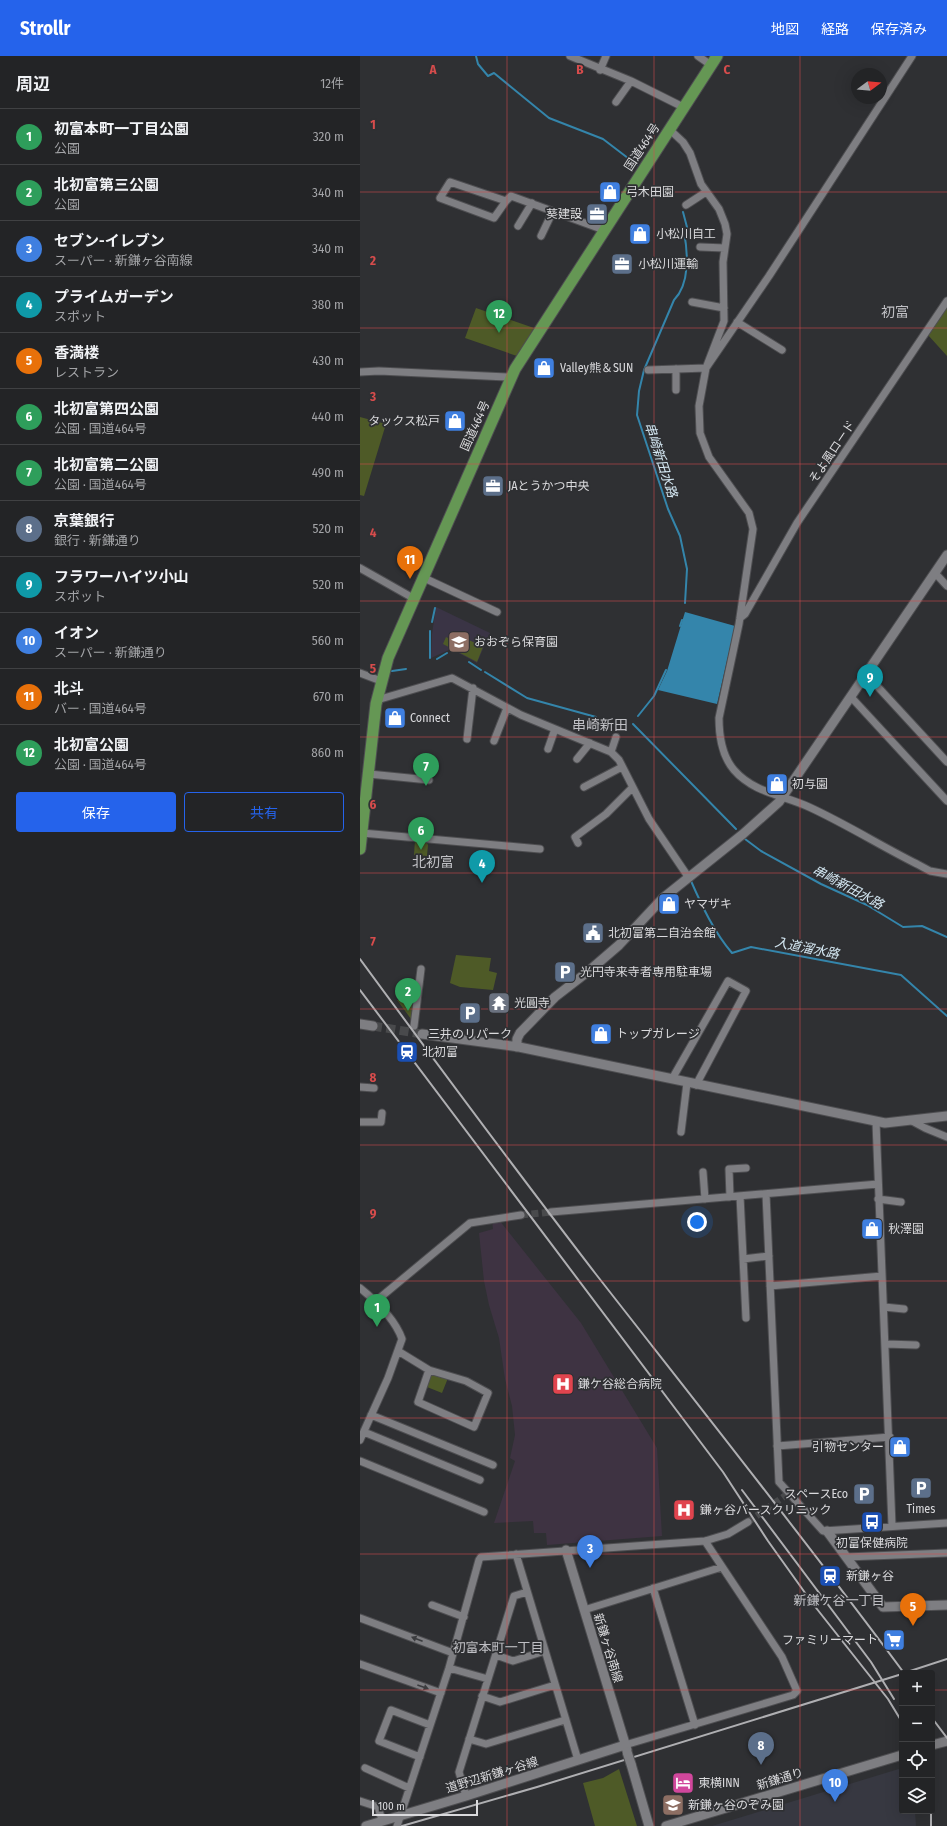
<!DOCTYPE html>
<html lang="ja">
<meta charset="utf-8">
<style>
body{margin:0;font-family:"Fira Sans Condensed","Noto Sans JP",sans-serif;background:#2f3032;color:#f1f3f6}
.controls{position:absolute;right:12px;bottom:12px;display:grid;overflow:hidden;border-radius:4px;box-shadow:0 4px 16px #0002}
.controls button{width:36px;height:36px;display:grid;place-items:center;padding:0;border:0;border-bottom:1px solid #404143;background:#232426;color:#f1f3f6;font:20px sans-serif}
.compass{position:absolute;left:491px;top:12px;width:36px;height:36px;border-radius:50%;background:#232426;box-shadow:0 4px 16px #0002;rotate:74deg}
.scale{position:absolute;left:12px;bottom:10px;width:106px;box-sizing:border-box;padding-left:4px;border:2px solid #dadadd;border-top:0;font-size:11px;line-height:14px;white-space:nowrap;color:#dadadd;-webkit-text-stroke:3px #2f3033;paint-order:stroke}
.you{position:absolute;left:337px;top:1166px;width:14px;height:14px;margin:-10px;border:3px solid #fff;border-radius:50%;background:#1a73e8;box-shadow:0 0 0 6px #1a73e833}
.badge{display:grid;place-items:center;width:26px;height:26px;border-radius:50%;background:#2563eb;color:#fff;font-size:13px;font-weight:700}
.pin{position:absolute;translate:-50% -33px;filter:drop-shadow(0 1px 2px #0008)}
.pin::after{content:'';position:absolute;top:21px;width:14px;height:12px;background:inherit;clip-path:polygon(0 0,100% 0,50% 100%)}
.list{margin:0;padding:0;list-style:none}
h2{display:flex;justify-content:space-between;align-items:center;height:52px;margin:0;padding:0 16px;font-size:17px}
h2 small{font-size:13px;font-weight:400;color:#a3a4a7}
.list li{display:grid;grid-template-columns:26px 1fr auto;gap:12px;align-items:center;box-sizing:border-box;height:56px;padding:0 16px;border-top:1px solid #404143}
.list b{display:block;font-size:15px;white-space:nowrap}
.list p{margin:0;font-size:13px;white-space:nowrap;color:#a3a4a7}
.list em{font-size:13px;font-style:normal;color:#a3a4a7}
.actions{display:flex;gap:8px;padding:12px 16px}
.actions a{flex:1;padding:9px 0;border:1px solid #2563eb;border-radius:4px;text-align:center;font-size:14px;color:#2563eb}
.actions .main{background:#2563eb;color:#fff}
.icon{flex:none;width:22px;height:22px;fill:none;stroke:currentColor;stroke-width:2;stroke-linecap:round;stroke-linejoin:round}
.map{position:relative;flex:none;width:587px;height:1770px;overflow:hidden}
header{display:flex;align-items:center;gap:24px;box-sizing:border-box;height:56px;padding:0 20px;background:#2563eb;color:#fff}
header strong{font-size:19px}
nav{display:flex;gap:22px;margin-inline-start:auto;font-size:14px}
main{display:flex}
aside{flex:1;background:#232426}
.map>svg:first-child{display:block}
.built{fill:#373841}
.education{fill:#3a3445}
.medical{fill:#3e3342}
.green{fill:#4e5a27}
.water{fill:#3485ab}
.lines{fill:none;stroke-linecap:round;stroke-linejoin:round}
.stream{stroke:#3485ab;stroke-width:2}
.minor-tunnel{stroke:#494a4c;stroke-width:7;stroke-dasharray:7 3.5;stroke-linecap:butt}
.tertiary-tunnel{stroke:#494a4c;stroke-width:9;stroke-dasharray:9 4.5;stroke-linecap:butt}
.minor-casing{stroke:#4e4e51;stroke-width:9}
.tertiary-casing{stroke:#4e4e51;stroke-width:11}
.trunk-casing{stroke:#4e4e51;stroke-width:13}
.minor{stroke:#7e7e82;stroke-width:7}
.tertiary{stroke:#7e7e82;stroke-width:9}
.trunk{stroke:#659754;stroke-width:11}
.rail{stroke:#afafb2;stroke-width:2}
.tertiary-bridge-casing{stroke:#4e4e51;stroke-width:11;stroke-linecap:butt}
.tertiary-bridge{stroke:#7e7e82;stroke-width:9}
.oneway{fill:#3b3c3f}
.grid{fill:none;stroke:#d74c4c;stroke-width:1;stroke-opacity:0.55}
.labels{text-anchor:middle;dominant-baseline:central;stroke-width:3.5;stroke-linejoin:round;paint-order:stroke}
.street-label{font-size:12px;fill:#dadadd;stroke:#2f3033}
.poi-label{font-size:12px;fill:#dadadd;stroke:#2f3033;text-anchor:start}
.water-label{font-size:13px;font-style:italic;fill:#d4e7f2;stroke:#2f3033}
.neighbourhood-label{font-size:13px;fill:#c0c0c5;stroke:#2f3033}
.quarter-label{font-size:14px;fill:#c0c0c5;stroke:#2f3033}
.grid-label{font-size:13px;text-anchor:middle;font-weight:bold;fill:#d74c4c;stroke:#2f3033;stroke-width:3.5;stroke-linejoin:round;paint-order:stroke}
</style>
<header>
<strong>Strollr</strong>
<nav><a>地図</a><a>経路</a><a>保存済み</a></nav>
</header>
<main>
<aside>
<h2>周辺<small>12件</small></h2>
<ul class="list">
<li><span class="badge" style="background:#2e9e5b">1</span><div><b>初富本町一丁目公園</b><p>公園</p></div><em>320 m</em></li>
<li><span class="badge" style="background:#2e9e5b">2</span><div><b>北初富第三公園</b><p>公園</p></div><em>340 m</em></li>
<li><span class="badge" style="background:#3f7fe0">3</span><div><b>セブン-イレブン</b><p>スーパー · 新鎌ヶ谷南線</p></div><em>340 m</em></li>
<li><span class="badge" style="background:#0f9aa8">4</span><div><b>プライムガーデン</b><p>スポット</p></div><em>380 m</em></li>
<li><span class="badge" style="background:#e8710a">5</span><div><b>香満楼</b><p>レストラン</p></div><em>430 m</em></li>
<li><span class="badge" style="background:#2e9e5b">6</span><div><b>北初富第四公園</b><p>公園 · 国道464号</p></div><em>440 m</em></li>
<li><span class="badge" style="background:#2e9e5b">7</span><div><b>北初富第二公園</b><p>公園 · 国道464号</p></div><em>490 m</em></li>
<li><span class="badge" style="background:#5c6f8a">8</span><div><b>京葉銀行</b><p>銀行 · 新鎌通り</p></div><em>520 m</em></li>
<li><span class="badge" style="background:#0f9aa8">9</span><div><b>フラワーハイツ小山</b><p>スポット</p></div><em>520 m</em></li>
<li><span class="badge" style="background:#3f7fe0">10</span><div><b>イオン</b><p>スーパー · 新鎌通り</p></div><em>560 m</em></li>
<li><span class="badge" style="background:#e8710a">11</span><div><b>北斗</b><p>バー · 国道464号</p></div><em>670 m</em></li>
<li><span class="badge" style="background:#2e9e5b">12</span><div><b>北初富公園</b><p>公園 · 国道464号</p></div><em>860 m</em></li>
</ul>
<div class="actions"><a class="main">保存</a><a>共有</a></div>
</aside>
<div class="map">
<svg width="587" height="1770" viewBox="0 0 587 1770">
<rect width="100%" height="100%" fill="#2f3033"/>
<path class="built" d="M542 1712V1755H555L556 1770H352Z"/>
<path class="education" d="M76 551 130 577 117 607 91 593 71 602 72 578Z"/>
<path class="medical" d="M139 1164 221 1267 297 1392 302 1480 187 1489 186 1477H174L173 1465 134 1467 155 1405 150 1402 155 1379 152 1350 145 1323 139 1282 129 1249 124 1225 119 1177 133 1173 132 1165Z"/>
<path class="green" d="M116 252 174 272 157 300 105 282Z
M587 252V300L568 279Z
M0 361 26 368 4 440 0 439Z
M99 579 123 591 117 606 83 588 86 581 96 586Z
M55 784 66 785 68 789 67 800 54 799Z
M96 899 131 902 129 915 137 917 133 934 100 931 90 927Z
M37 944 54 946 51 964V963Z
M74 1318 88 1322 82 1337 67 1331 71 1319Z
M259 1713 277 1770H235L223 1727 243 1722Z"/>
<path class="water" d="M325 556 375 570 357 648 298 634 307 615Z"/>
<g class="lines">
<path class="stream" d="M116 0 118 8 128 20 134 17 189 62 243 83 277 109
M323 156 328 175 324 176C328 197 330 228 314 244L284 314 279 335 277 359 308 453 320 480 327 513 325 547
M72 566 75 552
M320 570 322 564
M70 575V602
M77 603 87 597
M109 606 121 614
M32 615 46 613
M125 616 167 642 236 661
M278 660 294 640 306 614
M273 668 376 773
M385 783 401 795 461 828 507 849 543 871 562 870 587 881
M331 825C342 850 354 876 372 897L391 891 541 919 587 960"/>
<path class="minor-tunnel" d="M161 1159 191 1156
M388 1466 429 1437"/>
<path class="tertiary-tunnel" d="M13 970 62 978"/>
<g class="minor-casing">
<path id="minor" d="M210 0 271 25 323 51
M338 0 351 9
M240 14 246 0
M256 46 271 25
M309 73 323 86 330 97 341 128 359 153 365 168 367 178 363 206 364 265 346 312 339 350 340 377 349 401 389 457 393 473 379 568 359 662C359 679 362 700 374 714 394 737 423 739 449 751 486 768 521 790 557 808L570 815 587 818
M146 145 134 162 80 142 90 126 146 145 151 140 244 174
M326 149 346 136
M158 170 172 147
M181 180 193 155
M340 191 365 192
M332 246 364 252
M377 266 422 294
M288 314 346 312 409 220 552 0
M0 316 19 315 147 321 151 324
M316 334V313
M0 512 53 542
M575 517 587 530
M62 521 137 556
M380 562 385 558 437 467 587 245
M0 617 21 625
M506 618 587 706
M491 641 587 745
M17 644 92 622 161 659 251 696 259 704 289 763 329 822
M107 683 113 632
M134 685 147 652
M188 693 195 673
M251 696 256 681
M217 703 230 687
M9 718 69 724
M224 731 262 711
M2 777 180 793
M218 787 215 781 246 758 272 732
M54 970 61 913
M312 1023 368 925 386 935 336 1029
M0 1031 14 1032
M552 1065 565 1072 587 1081
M0 1066H21L22 1057
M516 1066 532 1470
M321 1076 327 1027
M343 1116 345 1143
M406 1138 419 1426 463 1475 587 1467
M380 1140 386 1262
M370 1141 369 1113 386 1112
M518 1143 541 1146
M191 1156 518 1128
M383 1203 409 1200
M410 1230 522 1220
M0 1232C16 1245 35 1263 42 1283L28 1322 0 1384
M16 1245 110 1167 161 1159
M524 1251 544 1253
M526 1288 556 1289
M38 1295 69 1314 106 1325 128 1337 114 1371 58 1346 69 1314
M11 1359 133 1409
M4 1376 120 1424
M417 1390 530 1381
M0 1405 124 1456
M156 1498 218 1704
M486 1501 587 1497
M293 1532 335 1669
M72 1549 104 1561
M224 1554 362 1511
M0 1562 93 1597
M136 1599 153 1605 185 1595
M0 1608 81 1637
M89 1612 128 1623
M122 1640 140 1646 195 1629
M109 1683 126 1688 205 1664
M265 1689 433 1639 437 1635 422 1601 345 1485
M60 1701 19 1685 31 1654 70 1669
M5 1712 49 1732
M106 1740 99 1716 154 1540 167 1536
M0 1745 18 1751 22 1764
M37 1770 89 1612 119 1504 121 1501 345 1485 368 1478 388 1466"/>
</g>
<g class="tertiary-casing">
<path id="tertiary" d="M0 968 13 970
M62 978 159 991 525 1067 587 1060
M157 991V983L160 977 195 941 230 914 259 889 303 842 383 778 419 746 587 499
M467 1475 523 1551 587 1549
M206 1494 267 1694
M572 1689 587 1685
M271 1708 289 1770
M6 1770 106 1740 265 1689
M306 1770 542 1699"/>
</g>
<g class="trunk-casing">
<path id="trunk" d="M0 793 16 648 28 602 155 313 357 0"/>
</g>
<use href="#minor" class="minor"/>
<use href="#tertiary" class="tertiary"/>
<use href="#trunk" class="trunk"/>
<path class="rail" d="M0 903C77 1008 155 1113 235 1217 339 1350 444 1482 544 1617
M0 934 363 1416 408 1485 453 1548 528 1643 542 1666
M382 1434 511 1606 534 1643
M544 1617 587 1603
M572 1662 587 1682
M571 1755V1770
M42 1770 177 1731 542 1618"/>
<g class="tertiary-bridge-casing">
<path id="tertiary-bridge" d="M267 1696 271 1708"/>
</g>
<use href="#tertiary-bridge" class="tertiary-bridge"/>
</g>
<defs><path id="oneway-solid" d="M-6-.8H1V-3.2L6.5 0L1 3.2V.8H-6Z"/></defs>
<g class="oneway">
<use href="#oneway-solid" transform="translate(57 1583) rotate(-159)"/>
<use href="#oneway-solid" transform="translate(63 1631) rotate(20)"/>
</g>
<path class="grid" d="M147 0V1770M294 0V1770M440 0V1770M0 136H587M0 272H587M0 408H587M0 545H587M0 681H587M0 817H587M0 953H587M0 1089H587M0 1225H587M0 1362H587M0 1498H587M0 1634H542M572 1634H587"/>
<defs>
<g id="shop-square" transform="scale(1.15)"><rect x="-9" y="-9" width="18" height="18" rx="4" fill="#3f7fe0" stroke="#2f3033"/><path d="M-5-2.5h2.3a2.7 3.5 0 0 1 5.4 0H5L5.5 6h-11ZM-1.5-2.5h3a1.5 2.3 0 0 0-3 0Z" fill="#fff"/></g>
<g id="office-square" transform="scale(1.15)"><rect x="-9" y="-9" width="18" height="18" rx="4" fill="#5c6f8a" stroke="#2f3033"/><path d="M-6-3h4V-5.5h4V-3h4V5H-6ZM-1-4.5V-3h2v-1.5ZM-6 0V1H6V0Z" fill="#fff"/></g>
<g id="school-square" transform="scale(1.15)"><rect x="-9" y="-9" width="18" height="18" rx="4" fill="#8d6e63" stroke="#2f3033"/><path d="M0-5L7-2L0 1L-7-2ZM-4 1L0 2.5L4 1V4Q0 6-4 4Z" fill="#fff"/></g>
<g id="civic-square" transform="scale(1.15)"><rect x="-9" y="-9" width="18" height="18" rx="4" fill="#5c6f8a" stroke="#2f3033"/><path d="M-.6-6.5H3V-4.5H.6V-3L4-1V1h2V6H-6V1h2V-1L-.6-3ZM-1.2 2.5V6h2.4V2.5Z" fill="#fff"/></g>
<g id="parking-square" transform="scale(1.15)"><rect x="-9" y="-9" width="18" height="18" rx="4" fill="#5c6f8a" stroke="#2f3033"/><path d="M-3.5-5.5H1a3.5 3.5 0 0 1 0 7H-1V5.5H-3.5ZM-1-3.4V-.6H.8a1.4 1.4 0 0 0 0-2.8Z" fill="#fff"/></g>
<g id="temple-square" transform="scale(1.15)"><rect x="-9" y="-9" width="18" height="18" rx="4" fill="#6b7280" stroke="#2f3033"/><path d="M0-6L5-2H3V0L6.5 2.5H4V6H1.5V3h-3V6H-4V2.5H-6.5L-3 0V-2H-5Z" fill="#fff"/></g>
<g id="station-square" transform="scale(1.15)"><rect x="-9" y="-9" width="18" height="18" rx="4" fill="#1a4fb4" stroke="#2f3033"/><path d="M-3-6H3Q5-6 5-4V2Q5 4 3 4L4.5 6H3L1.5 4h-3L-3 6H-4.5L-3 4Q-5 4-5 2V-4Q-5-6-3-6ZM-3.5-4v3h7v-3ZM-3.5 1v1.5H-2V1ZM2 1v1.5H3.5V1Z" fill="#fff"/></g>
<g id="hospital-square" transform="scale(1.15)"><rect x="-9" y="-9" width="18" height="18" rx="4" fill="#e0444e" stroke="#2f3033"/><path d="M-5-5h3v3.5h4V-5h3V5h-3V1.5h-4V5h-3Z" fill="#fff"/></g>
<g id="bus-square" transform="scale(1.15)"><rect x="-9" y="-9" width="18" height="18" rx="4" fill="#1a4fb4" stroke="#2f3033"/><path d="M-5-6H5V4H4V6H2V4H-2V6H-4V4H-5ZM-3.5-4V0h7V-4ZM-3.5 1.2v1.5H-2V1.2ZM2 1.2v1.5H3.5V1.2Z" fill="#fff"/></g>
<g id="supermarket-square" transform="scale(1.15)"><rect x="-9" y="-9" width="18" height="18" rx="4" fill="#3f7fe0" stroke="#2f3033"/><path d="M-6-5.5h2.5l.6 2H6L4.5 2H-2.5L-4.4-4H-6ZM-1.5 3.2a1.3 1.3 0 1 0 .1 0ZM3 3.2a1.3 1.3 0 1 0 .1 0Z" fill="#fff"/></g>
<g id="hotel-square" transform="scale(1.15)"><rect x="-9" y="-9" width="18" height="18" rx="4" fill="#d1479c" stroke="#2f3033"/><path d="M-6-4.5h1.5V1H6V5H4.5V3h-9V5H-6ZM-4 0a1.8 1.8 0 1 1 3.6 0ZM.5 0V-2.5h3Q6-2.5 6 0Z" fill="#fff"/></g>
</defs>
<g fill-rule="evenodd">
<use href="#shop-square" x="250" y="136"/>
<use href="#office-square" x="237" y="158"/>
<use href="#shop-square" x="280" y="178"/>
<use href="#office-square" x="262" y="208"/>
<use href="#shop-square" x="184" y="312"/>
<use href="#shop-square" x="95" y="365"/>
<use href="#office-square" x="133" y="430"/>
<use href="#school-square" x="99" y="586"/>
<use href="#shop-square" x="35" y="662"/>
<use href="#shop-square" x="417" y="728"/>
<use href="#shop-square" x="309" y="848"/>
<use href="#civic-square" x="233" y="877"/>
<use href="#parking-square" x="205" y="916"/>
<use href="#temple-square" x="139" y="947"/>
<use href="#parking-square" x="110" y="957"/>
<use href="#shop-square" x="241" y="978"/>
<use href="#station-square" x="47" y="996"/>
<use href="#shop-square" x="512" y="1173"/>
<use href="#hospital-square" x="203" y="1328"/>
<use href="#shop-square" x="540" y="1391"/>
<use href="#parking-square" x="561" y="1432"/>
<use href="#parking-square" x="504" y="1438"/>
<use href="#hospital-square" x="324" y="1454"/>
<use href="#bus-square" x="512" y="1466"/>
<use href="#station-square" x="470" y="1520"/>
<use href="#supermarket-square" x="534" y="1584"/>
<use href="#hotel-square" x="323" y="1727"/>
<use href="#school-square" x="313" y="1749"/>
</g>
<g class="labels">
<g class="street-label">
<text transform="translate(282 91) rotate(-57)">国道464号</text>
<text transform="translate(115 370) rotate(-66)">国道464号</text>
<text transform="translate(472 396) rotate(-56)">そよ風ロード</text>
<text transform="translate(248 1592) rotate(73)">新鎌ヶ谷南線</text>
<text transform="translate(132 1719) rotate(-17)">道野辺新鎌ヶ谷線</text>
<text transform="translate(420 1723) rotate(-17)">新鎌通り</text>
</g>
<g class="poi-label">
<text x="266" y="136">弓木田園</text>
<text x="222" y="158" text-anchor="end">葵建設</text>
<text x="296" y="178">小松川自工</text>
<text x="278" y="208">小松川運輸</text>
<text x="200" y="312">Valley熊＆SUN</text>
<text x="80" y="365" text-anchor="end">タックス松戸</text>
<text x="148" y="430">JAとうかつ中央</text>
<text x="114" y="586">おおぞら保育園</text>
<text x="50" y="662">Connect</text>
<text x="432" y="728">初与園</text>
<text x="324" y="848">ヤマザキ</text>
<text x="248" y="877">北初富第二自治会館</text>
<text x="220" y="916">光円寺来寺者専用駐車場</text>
<text x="154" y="947">光圓寺</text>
<text x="110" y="978" text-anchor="middle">三井のリパーク</text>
<text x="256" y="978">トップガレージ</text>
<text x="62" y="996">北初富</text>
<text x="528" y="1173">秋澤園</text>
<text x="218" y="1328">鎌ケ谷総合病院</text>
<text x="524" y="1391" text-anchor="end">引物センター</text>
<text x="488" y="1438" text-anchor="end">スペースEco</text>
<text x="561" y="1453" text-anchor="middle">Times</text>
<text x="340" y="1454">鎌ヶ谷バースクリニック</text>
<text x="512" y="1487" text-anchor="middle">初富保健病院</text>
<text x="486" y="1520">新鎌ヶ谷</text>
<text x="518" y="1584" text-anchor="end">ファミリーマート</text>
<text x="338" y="1727">東横INN</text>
<text x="328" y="1749">新鎌ヶ谷のぞみ園</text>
</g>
<g class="water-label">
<text transform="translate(301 404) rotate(72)">串崎新田水路</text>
<text transform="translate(488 831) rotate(28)">串崎新田水路</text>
<text transform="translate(447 892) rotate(11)">入道溜水路</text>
</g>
<g class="neighbourhood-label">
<text x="479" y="1544">新鎌ケ谷一丁目</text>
<text x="138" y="1591">初富本町一丁目</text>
</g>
<g class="quarter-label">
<text x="535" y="256">初富</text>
<text x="240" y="669">串崎新田</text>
<text x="73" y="806">北初富</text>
</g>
</g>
<g class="grid-label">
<text x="73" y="18">A</text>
<text x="220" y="18">B</text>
<text x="367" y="18">C</text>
<text x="13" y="73">1</text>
<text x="13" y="209">2</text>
<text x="13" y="345">3</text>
<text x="13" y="481">4</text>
<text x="13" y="617">5</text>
<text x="13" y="753">6</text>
<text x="13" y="890">7</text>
<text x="13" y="1026">8</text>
<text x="13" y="1162">9</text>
</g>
</svg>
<div class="controls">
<button>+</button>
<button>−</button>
<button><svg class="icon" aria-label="locate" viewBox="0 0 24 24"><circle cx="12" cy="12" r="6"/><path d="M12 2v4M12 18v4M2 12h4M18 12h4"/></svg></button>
<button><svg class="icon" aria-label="layers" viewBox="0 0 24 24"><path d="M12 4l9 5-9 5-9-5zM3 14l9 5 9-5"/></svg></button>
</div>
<svg class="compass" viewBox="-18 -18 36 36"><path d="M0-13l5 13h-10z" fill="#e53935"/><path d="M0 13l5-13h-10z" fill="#a3a4a7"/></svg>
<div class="scale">100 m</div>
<div class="you"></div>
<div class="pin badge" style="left:17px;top:1271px;background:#2e9e5b">1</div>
<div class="pin badge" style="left:48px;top:955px;background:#2e9e5b">2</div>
<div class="pin badge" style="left:230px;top:1512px;background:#3f7fe0">3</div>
<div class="pin badge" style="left:122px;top:827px;background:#0f9aa8">4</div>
<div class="pin badge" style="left:553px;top:1570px;background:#e8710a">5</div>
<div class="pin badge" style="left:61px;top:794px;background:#2e9e5b">6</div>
<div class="pin badge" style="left:66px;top:730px;background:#2e9e5b">7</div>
<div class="pin badge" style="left:401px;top:1709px;background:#5c6f8a">8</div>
<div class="pin badge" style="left:510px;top:641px;background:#0f9aa8">9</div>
<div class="pin badge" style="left:475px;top:1746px;background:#3f7fe0">10</div>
<div class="pin badge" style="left:50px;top:523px;background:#e8710a">11</div>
<div class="pin badge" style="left:139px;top:277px;background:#2e9e5b">12</div>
</div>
</main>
